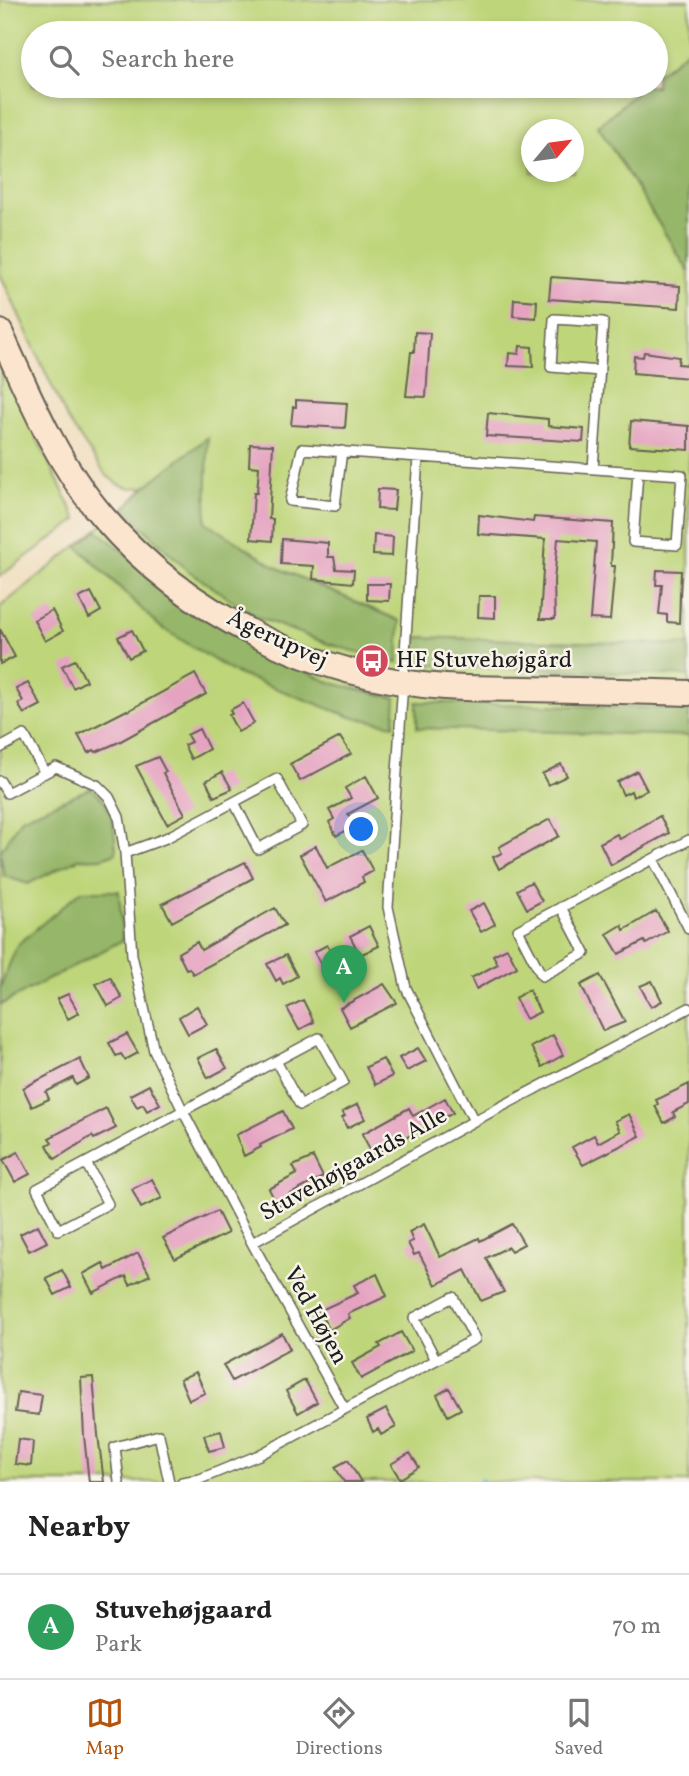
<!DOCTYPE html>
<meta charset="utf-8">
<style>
body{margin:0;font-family:Vollkorn,serif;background:#f2f2f2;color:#222}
.compass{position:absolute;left:521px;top:119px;width:63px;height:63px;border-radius:50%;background:#fff;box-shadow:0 4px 10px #0003;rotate:61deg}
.you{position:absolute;left:362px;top:830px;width:24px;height:24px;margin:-18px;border:5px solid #fff;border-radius:50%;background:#1a73e8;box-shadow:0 0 0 10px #1a73e833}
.badge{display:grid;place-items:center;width:46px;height:46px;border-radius:50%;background:#b45309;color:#fff;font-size:23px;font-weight:700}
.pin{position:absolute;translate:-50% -58px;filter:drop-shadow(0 2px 4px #0008)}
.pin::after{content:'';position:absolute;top:37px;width:24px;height:21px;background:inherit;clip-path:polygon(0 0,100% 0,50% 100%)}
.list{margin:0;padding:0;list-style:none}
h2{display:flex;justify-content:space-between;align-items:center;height:91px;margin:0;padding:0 28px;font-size:30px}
h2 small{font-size:23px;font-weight:400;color:#767676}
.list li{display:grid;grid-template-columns:46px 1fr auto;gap:21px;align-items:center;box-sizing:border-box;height:105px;padding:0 28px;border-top:2px solid #e0e0e0}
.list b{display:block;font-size:26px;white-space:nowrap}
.list p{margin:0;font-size:23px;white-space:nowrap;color:#767676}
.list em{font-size:23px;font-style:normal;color:#767676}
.icon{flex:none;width:38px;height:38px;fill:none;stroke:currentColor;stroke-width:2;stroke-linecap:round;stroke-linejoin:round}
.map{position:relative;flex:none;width:689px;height:1482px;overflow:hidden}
.search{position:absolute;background:#fff;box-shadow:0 4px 10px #0003;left:21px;right:21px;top:21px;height:77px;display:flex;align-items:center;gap:18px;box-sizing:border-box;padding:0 24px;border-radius:38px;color:#767676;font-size:26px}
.sheet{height:196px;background:#fff}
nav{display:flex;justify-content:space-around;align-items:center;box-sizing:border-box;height:98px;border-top:2px solid #e0e0e0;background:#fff;font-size:19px;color:#767676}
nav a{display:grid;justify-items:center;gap:4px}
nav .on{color:#b45309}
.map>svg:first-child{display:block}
.green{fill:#bed579;stroke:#6d784a;stroke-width:2;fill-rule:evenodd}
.forest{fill:#96b669;stroke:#596942;stroke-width:2}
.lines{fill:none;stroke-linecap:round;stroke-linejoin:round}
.stream{stroke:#42b0bf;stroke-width:5}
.building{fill:#e5a3c1}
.lane-casing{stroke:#666054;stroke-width:12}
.secondary-casing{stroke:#666054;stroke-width:28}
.lane{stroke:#fff;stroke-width:9}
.secondary{stroke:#fce5cf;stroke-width:24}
.labels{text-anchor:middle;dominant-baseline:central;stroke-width:5;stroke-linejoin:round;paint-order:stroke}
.street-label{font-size:24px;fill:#1c1c1c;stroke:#f7f3e8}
.poi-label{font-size:24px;fill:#1c1c1c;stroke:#f7f3e8;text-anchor:start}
</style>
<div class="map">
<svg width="689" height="1482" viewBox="0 0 689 1482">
<rect width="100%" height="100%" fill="#f7f3e8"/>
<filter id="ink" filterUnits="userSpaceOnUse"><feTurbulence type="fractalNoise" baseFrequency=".0143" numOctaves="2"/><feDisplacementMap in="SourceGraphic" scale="14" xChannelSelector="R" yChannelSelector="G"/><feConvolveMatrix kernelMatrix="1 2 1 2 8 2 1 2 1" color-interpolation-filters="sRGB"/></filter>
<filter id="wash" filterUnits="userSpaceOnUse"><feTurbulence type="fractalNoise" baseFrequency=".00686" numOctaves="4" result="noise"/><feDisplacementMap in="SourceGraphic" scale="28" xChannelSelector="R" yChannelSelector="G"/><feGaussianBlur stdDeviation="1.57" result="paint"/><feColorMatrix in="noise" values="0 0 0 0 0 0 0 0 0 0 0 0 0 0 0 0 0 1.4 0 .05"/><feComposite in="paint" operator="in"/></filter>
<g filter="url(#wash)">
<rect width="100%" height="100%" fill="#f0ddbc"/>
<path class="green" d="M0 0H689V49L656 75V33H33V86H644L598 126 689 272V1482H0V607L123 509 145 487 130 488 118 484 106 475 67 419 0 274ZM532 130H574V172H532Z
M0 362 77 520 0 576Z"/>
<path class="forest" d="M689 49V135L686 138 689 145V272L598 126 644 86H656V75Z
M208 437 206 522 278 568 400 621 398 663 328 644 255 616 186 569 124 509 146 486Z
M97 530 178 597 274 656 331 683 396 698 394 725 351 717 235 673 159 626 77 546Z
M416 637 689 645V676L413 664Z
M417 702 689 709V736L417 728Z
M91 788C114 805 114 826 116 853L102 858 78 859 28 884 4 876 0 852 21 818Z
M81 891H119L123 940 0 1005V988L17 945Z"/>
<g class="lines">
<path class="stream" d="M481 1480V1482"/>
</g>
<g id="blocks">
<path class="building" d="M551 277 680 286 679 308 549 299Z
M514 299 537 301 536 318 513 316Z
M415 332 430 333 426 397 406 396 411 352H414Z
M520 346 532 347 533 367 508 366 509 353 519 354Z
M644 352 679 357 678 364 689 365V378L633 373 634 356 643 357Z
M296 400 347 403 345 428 291 425 293 407H296Z
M488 413 548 419V426L584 429 583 442 486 436Z
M631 421 689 426V450L629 446Z
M250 444 273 445 269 519H273L272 541 251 539 254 493H257L259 467 249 466Z
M378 489 396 490 394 510 377 509Z
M479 515 533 522 534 517 613 523 611 566H615L610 620 590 619 596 542 558 539 554 581 555 619H540L545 539 478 534Z
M374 535 393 537 392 556 373 555Z
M282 539 328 543V557H334L336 569 354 570 353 583 313 579 314 566 281 564Z
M657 570 681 571 679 623 667 622V615L659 614 662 585H656Z
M367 584H390L389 601 367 600Z
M91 592 101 611 89 618 79 598Z
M479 596H495V618L478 617Z
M52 610 63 631 45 641 34 620Z
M0 629 15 657 0 664Z
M132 630 143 651 129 658 118 637Z
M75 660 86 681 73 688 62 666Z
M195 674 206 694 119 742 96 752 94 750 88 753 78 735 127 710 128 711Z
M28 683 41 705 24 714 18 704 23 701 16 689Z
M243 703 254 723 238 732 229 715 232 714 230 710Z
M199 729 209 749 191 759 184 745 191 742 187 735Z
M340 737 351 754 300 781 290 764Z
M158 757 166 772 163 773 185 814 167 824 136 766Z
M561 764 567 776 548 785 542 774Z
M637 771 647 790 633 797 631 791 623 795 617 782Z
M222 772 232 789 214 797 206 781Z
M366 776 378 798 348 814 355 826 336 836 329 822 334 819 329 810 351 798 345 788Z
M660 816 669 833 611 865 600 843 617 834 620 839Z
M550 819 559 836 499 869 493 857 502 853 499 847Z
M316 846 327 868 362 850 373 871 362 877 364 882 326 902 300 855Z
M245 862 253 878 172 922 162 904Z
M531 882 542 901 527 909 517 890Z
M484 903 495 924 481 932 469 911Z
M275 908 285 925 193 974 189 968 186 969 178 953 197 942 201 950Z
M656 911 668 931 646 944 644 941 619 954 607 934 622 925 624 930Z
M369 926 379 946 360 955 350 936Z
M327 945 338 965 325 972 314 952Z
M507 948 517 967 476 989 471 978 498 964 493 955Z
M286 955 297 976 283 984 280 978 276 981 267 964Z
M600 975 625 1022 603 1031 581 985Z
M110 977 122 998 108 1006 96 984Z
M652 981 662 1001 651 1007 640 986Z
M384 984 397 1003 350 1027 340 1008Z
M529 990 540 1012 526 1019 515 998Z
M68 994 79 1013 68 1019 57 999Z
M303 1000 314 1022 299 1030 287 1008Z
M197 1006 207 1024 188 1034 179 1017Z
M127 1034 138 1053 125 1060 121 1054 116 1056 109 1043Z
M553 1035 563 1055 542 1067 531 1047Z
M418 1048 426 1061 407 1071 399 1058Z
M216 1049 227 1068 208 1078 198 1058Z
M80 1059 89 1078 76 1085 73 1078 46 1092 49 1099 32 1107 23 1088Z
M383 1059 392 1076 375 1085 366 1067Z
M689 1084V1104L673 1112 675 1117 664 1123 655 1106 658 1104 656 1100Z
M149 1085 160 1104 147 1111 143 1104 137 1107 130 1095Z
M445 1098 453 1113 373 1155 362 1134 409 1108 413 1116Z
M358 1104 365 1119 347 1128 342 1118 345 1116 342 1112Z
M106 1108 116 1128 94 1139 92 1136 55 1159 47 1145 52 1142 49 1138Z
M283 1111 292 1129 260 1145 261 1147 244 1156 236 1135Z
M629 1114 640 1136 583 1165 572 1147 594 1135 598 1143 620 1131 615 1121Z
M18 1152 30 1174 15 1182 3 1160Z
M313 1157 323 1177 287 1196 289 1200 278 1206 269 1189 297 1174 293 1166Z
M152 1179 162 1198 141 1208 132 1189Z
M217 1211 228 1233 175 1259 163 1238Z
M424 1224 440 1257 479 1238 480 1241 512 1224 524 1244 511 1251 508 1247 486 1258 504 1292 481 1301 465 1270 436 1285 419 1253 414 1255 408 1243 413 1241 409 1232Z
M38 1225 47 1242 29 1251 20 1234Z
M138 1253 150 1275 130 1285 126 1276 93 1293 83 1274 103 1263 106 1270Z
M62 1270 71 1287 55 1295 46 1278Z
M377 1274 387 1296 348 1314 350 1318 329 1330 319 1311 358 1293 354 1285Z
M401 1332 412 1351 361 1379 352 1363 381 1347 379 1344Z
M282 1333 290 1349 232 1381 223 1365Z
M196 1372 205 1393 189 1400 180 1379Z
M93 1377 98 1435 104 1482H89L84 1436 81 1378Z
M305 1380 317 1402 298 1413 286 1391Z
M449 1388 461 1409 448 1416 437 1395Z
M18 1392 42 1395 39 1415 15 1412Z
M386 1409 396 1427 381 1435 378 1429 373 1432 367 1419Z
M221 1431 225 1447 209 1451 204 1435Z
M18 1439 33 1441 31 1466 15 1464Z
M410 1453 419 1467 400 1479 391 1464Z
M348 1460 361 1482H344L335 1467Z"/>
</g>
</g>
<g filter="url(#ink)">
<use href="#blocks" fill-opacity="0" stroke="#666054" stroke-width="2"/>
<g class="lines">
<g class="lane-casing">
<path id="lane" d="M342 451 335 506 290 501 302 449C428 457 555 466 682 475L677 545 633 542 638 472
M593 469 603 322 554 319 551 367 600 371
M0 748 24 735 45 773
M0 781 7 793 56 767 97 785 109 797 119 817 125 853 132 955 154 1051 183 1111 252 1243 344 1408
M125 853 166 838 234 802 258 849 302 825 277 779 234 802
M653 859 689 929
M561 907 585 953 542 976 518 930 689 840
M319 1038 343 1082 300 1105 276 1061Z
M474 1121 689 1008
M86 1163 108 1204 58 1230 37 1189 276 1061
M252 1243 474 1121 406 988 388 907 418 457
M119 1482 115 1447 159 1435 169 1482
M182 1482 200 1479 259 1455 436 1360 414 1318 453 1297 475 1339 436 1360"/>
</g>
<g class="secondary-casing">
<path id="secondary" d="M0 332C29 396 57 464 103 517 188 616 316 678 445 687 472 689 498 688 525 689 580 690 634 691 689 693"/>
</g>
<use href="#lane" class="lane"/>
<use href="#secondary" class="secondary"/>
</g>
</g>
<defs>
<g id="bus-disc" transform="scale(1.75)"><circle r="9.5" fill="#d1495b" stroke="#f7f3e8"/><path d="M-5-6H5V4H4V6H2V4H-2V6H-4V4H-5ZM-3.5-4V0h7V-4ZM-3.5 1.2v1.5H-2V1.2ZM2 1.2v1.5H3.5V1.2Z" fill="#fff"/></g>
</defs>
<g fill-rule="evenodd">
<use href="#bus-disc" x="372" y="661"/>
</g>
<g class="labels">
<g class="street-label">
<text transform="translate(277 640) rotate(25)">Ågerupvej</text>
<text transform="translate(354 1165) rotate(-29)">Stuvehøjgaards Alle</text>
<text transform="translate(315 1316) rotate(61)">Ved Højen</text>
</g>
<g class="poi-label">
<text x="396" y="661">HF Stuvehøjgård</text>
</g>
</g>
</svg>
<svg class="compass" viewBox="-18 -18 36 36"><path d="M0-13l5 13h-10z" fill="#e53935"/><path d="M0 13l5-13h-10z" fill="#767676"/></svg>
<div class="you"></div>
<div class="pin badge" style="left:344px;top:1003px;background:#2e9e5b">A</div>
<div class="search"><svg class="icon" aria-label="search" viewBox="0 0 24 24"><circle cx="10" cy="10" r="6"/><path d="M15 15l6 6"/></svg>Search here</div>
</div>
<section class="sheet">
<h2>Nearby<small></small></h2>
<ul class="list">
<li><span class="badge" style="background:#2e9e5b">A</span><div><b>Stuvehøjgaard</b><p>Park</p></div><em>70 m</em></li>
</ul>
</section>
<nav>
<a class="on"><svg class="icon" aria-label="map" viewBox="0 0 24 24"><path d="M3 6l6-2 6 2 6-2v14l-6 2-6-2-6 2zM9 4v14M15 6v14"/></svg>Map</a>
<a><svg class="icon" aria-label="directions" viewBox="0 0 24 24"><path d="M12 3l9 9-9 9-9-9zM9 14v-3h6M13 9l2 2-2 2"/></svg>Directions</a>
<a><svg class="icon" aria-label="saved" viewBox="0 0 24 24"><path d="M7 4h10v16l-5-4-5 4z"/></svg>Saved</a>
</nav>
